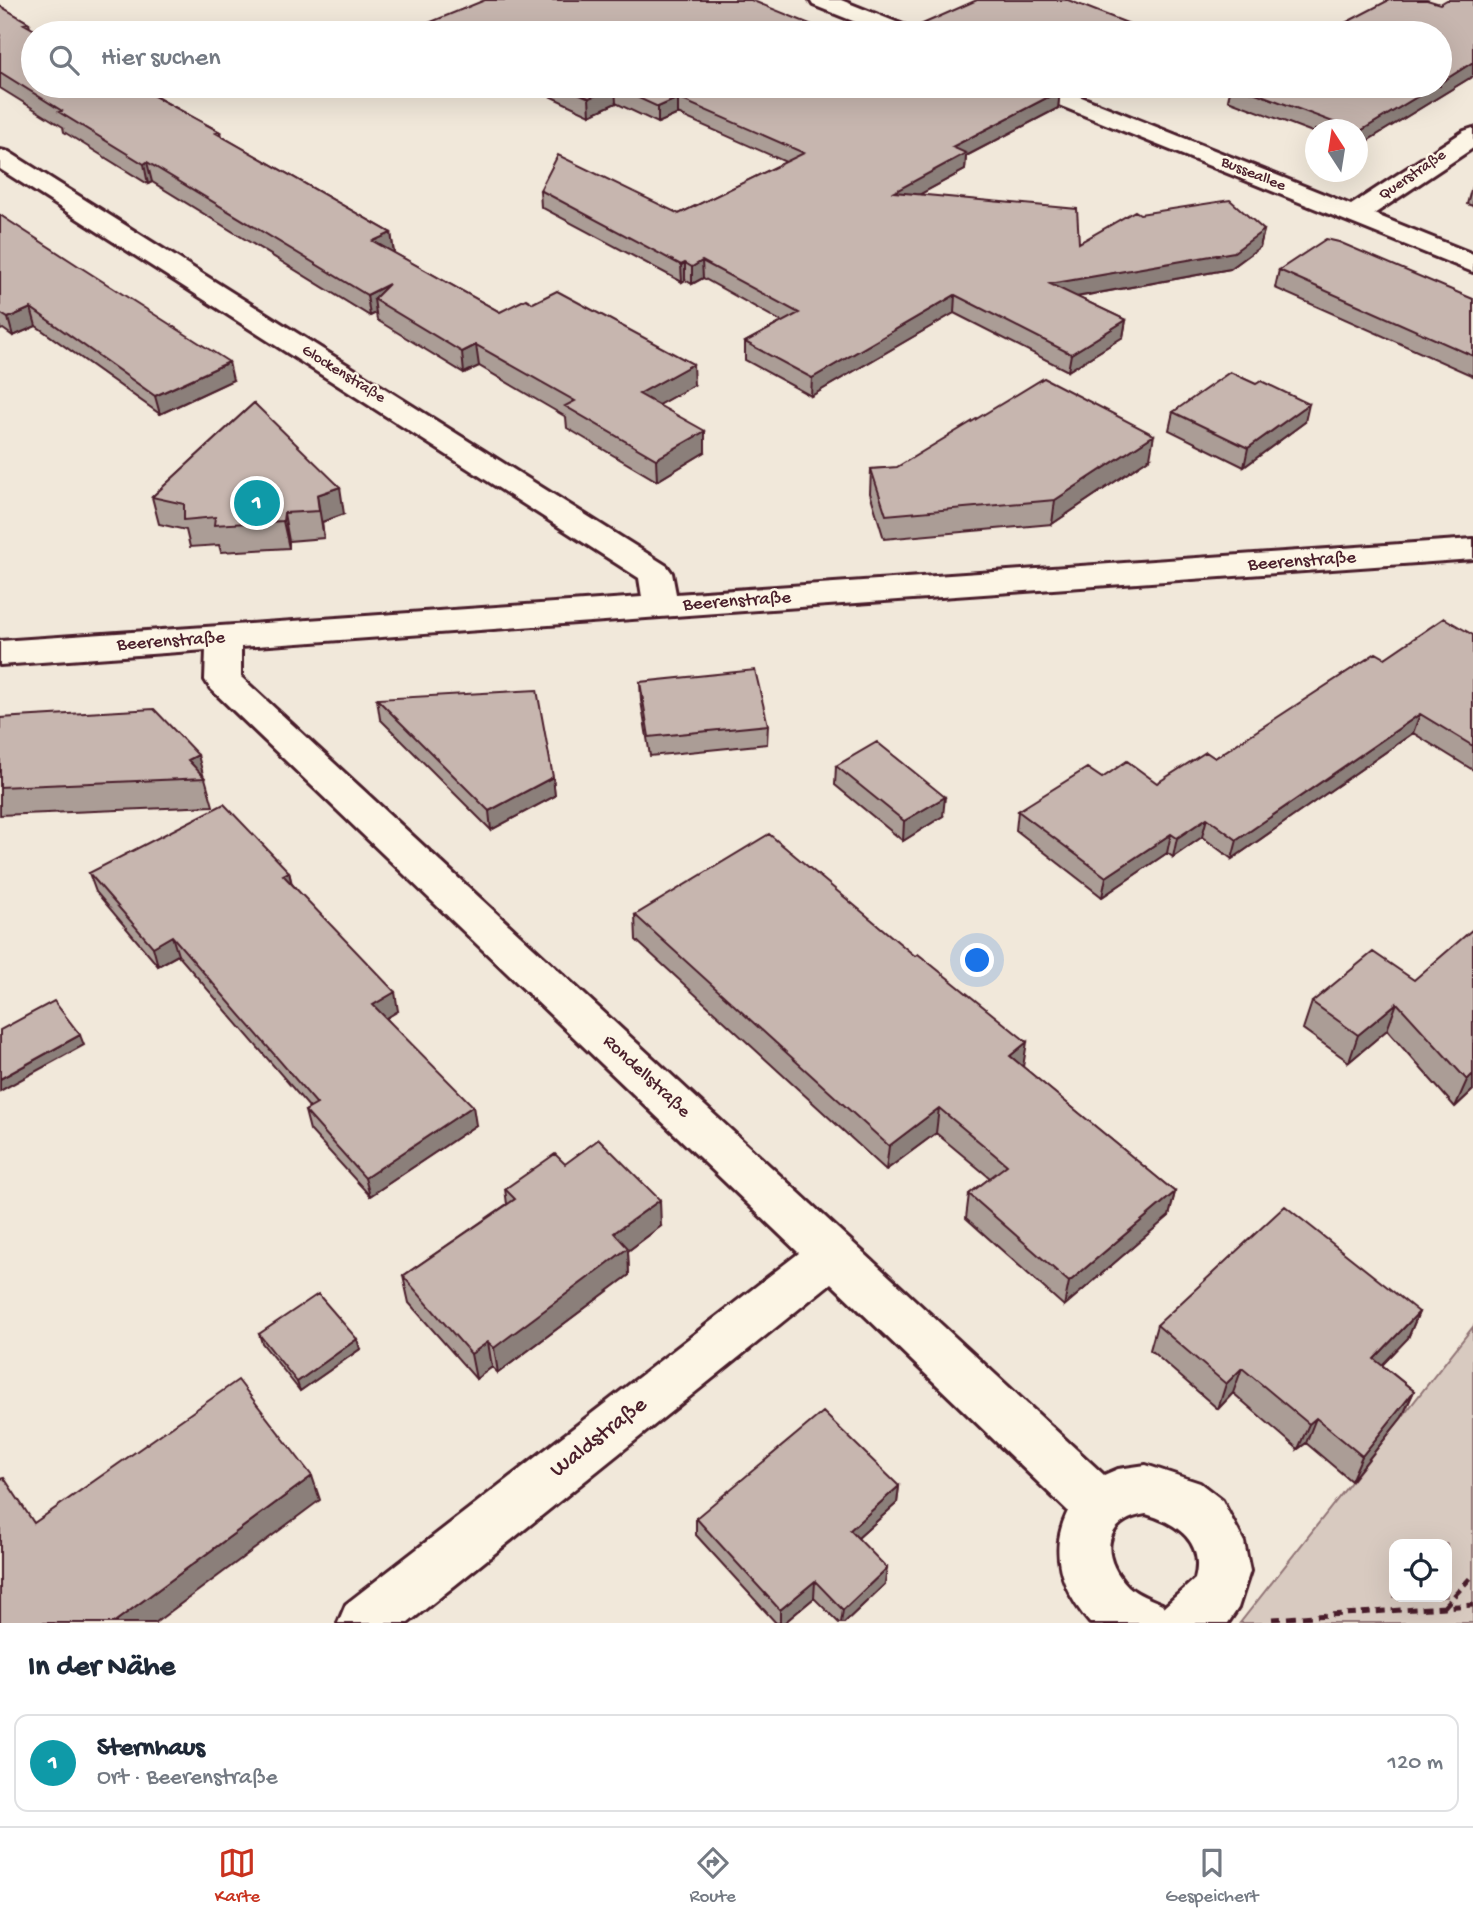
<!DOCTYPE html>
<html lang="de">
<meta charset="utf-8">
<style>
body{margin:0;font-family:"Gochi Hand",sans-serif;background:#f2f2f3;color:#1f2937}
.controls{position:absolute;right:21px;bottom:21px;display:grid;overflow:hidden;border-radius:14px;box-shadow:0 7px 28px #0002}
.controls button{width:63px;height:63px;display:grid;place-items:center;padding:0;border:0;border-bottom:2px solid #e0e1e3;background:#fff;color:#1f2937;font:35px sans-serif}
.compass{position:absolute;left:1305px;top:119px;width:63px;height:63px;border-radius:50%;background:#fff;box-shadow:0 7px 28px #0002;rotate:348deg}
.you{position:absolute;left:978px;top:961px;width:24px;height:24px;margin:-18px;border:5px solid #fff;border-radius:50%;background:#1a73e8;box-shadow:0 0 0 10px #1a73e833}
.badge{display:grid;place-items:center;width:46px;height:46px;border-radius:50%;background:#c8321e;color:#fff;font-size:23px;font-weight:700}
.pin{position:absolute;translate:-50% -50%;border:4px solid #fff;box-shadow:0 2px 7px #0006}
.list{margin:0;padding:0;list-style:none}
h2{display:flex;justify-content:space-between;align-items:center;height:91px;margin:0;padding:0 28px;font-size:30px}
h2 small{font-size:23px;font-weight:400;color:#747a83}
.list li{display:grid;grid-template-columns:46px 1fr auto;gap:21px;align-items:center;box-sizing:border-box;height:98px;margin:0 14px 14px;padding:0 14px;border:2px solid #e0e1e3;border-radius:14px}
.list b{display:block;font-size:26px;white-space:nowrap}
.list p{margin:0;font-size:23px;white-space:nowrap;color:#747a83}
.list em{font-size:23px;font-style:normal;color:#747a83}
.icon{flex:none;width:38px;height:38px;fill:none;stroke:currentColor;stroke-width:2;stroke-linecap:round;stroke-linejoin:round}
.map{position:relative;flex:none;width:1473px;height:1623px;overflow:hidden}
.search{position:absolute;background:#fff;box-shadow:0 7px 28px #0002;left:21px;right:21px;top:21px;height:77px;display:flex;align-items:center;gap:18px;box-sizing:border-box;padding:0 24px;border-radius:38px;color:#747a83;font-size:26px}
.sheet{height:203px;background:#fff}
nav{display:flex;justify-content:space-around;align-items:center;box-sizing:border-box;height:98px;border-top:2px solid #e0e1e3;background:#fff;font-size:19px;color:#747a83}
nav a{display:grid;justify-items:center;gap:4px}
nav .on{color:#c8321e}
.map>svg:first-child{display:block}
.green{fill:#d8cac0;stroke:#917476;stroke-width:2;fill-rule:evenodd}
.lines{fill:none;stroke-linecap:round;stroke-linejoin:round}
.minor-casing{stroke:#4a1f2b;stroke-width:6}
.path{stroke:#4a1f2b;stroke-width:5;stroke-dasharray:9 6;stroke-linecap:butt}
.minor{fill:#fcf5e5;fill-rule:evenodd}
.wall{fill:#ab9d96;stroke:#4a1f2b;stroke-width:2}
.shaded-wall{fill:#8b7f7a;stroke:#4a1f2b;stroke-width:2}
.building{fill:#c7b6af;stroke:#4a1f2b;stroke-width:2}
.labels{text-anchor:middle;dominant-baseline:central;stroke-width:5;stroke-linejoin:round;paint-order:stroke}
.far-street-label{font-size:16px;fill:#4a1f2b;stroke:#fcf5e5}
.street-label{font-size:19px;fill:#4a1f2b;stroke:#fcf5e5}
.near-street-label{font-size:23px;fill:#4a1f2b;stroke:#fcf5e5}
</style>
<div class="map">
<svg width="1473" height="1623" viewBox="0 0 1473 1623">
<rect width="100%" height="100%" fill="#f1e8da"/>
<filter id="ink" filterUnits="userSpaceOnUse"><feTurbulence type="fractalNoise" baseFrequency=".0143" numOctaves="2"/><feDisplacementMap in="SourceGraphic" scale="14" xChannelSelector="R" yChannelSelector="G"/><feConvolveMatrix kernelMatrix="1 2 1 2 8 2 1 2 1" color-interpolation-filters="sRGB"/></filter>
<g filter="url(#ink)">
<path class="green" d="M1473 1327V1623H1240ZM1394 1544H1447V1597H1394Z"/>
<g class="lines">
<g class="minor-casing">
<path id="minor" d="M810 0H841L911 28 915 33H883L813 5Z
M1021 86H1054L1351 205 1464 131 1473 128V148L1374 214 1473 254V272L1024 91Z
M0 150 9 152 667 566 672 573 676 594 1473 539V559L241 647V677L1104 1475 1118 1469 1146 1465 1200 1483 1222 1500 1244 1542 1250 1571 1238 1608 1228 1623H1090C1061 1589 1048 1552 1068 1511L831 1283 408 1623H338L346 1604 799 1253 210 688 205 680 206 650 0 665V641L642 597 639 578 0 169ZM1146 1514C1177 1523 1205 1542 1195 1579L1164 1607 1162 1604C1151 1599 1136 1594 1128 1586 1099 1557 1103 1520 1146 1514Z"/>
</g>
<path class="path" d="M1444 1607 1473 1575
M1272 1619 1473 1605"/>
<use href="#minor" class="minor"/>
</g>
<path class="wall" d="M0 6 29 23 30 28 220 132 221 136 391 233 394 253 500 312 694 385 658 405 705 452 657 481 567 428 566 417 479 366 464 373 377 320 376 313 370 316 152 182 148 184 64 132 63 127 0 88Z
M426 24 832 33H427Z
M1473 76 1357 147V130H1315V133L1228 100 1231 86H1440Z
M528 86H1046L1060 91 1058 108 966 156 965 170 920 194 1079 243 1140 214 1264 230 1260 247 1230 269 1077 297 1126 320 1123 337 1068 371 954 313 811 396 745 360V342L782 322 703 278 692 284 685 280 682 282 541 207 540 190 679 214 786 162 678 114 658 123 616 103 590 115Z
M1060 86H1100L1083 95Z
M1472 186H1473V206L1467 204Z
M0 215 233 380 160 414 36 326 13 336 3 329 0 330Z
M1279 270 1473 299V376L1275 288Z
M1256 384 1305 422 1244 467 1169 430 1173 412Z
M254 403 344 514 322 522 324 538 289 541V548L221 552 219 545 190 547 186 530 159 524 152 497Z
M1150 458 1052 524 884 539 870 493 871 469Z
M1473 635V770L1413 733 1232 859 1202 837 1173 857 1167 853 1102 897 1016 830 1018 811 1102 778 1157 783 1215 758 1385 658Z
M640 682 768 725 767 744 650 756 641 701Z
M377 699 553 777 555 796 491 830 380 719Z
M0 718 203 776 205 778 213 806 0 815Z
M836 766 943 816 903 841 835 785Z
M289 872 292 884 398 1011 386 1018 476 1125 370 1196 310 1130 305 1111 310 1108 178 955 158 966 96 892 89 873Z
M635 915 1023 1067 1175 1192 1169 1216 1064 1306 966 1218 969 1194 990 1178 936 1133 886 1170 636 940Z
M1414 980 1473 1090 1455 1107 1387 1030 1349 1062 1303 1029 1312 1002Z
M565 1164 661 1226 628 1251 629 1275 498 1373 492 1367 476 1379 409 1303 403 1276 507 1204 505 1189Z
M1419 1312 1408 1338 1382 1365 1414 1391 1402 1417 1351 1481 1306 1443 1298 1449 1233 1393 1218 1409 1150 1350 1157 1325Z
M259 1334 360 1349 300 1391 262 1343Z
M899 1486 897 1503 858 1538 885 1584 844 1623H839L814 1598 784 1623H776L696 1535V1518Z"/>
<path class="shaded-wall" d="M1473 62V76L1357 147V133L1435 86H1440V83Z
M1084 86H1100L1083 95Z
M615 87 616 103 590 115 589 98Z
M1060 91 1058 108 966 156 965 170 893 209 894 192 952 147Z
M678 98V114L658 123V107Z
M147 162 152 182 148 184 144 164Z
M1264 230 1260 247 1230 269 1048 302 1050 284Z
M391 233 394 254 373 241Z
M702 261 703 278 692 284V267Z
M685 263V280L682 282 681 265Z
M389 284 374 299 376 313 370 316 367 295Z
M955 295 954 313 811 396 812 378Z
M31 308 36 326 13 336 8 318Z
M1126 320 1123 337 1068 371 1071 354Z
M476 345 479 366 464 373 462 352Z
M229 362 233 380 160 414 155 396Z
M693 364 694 385 640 415 639 394Z
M1309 404 1305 422 1244 467 1248 448Z
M705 431V452L657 481 656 459Z
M1154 435 1150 458 1052 524 1055 500Z
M340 487 344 514 322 522 324 538 317 495Z
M284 513 289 541V548L283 521Z
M1420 714 1413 733 1232 859 1237 840Z
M198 755 204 778 188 760Z
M553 777 555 796 491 830 489 811Z
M945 797 943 816 903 841 904 821Z
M1207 818 1202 837 1173 857 1177 838Z
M1171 834 1167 853 1102 897 1106 877Z
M289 872 293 891 283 875Z
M172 936 178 955 158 966 153 947Z
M395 992 398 1011 377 1024 373 1005Z
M1397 1003 1387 1030 1349 1062 1358 1035Z
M80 1035 84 1045 0 1091V1079Z
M1027 1042 1023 1067 1010 1056Z
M1473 1074V1090L1455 1107 1467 1080Z
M473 1106 476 1125 370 1196 365 1178Z
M939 1108 936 1133 886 1170 889 1146Z
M1175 1192 1169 1216 1064 1306 1069 1282Z
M660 1200 661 1226 628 1251 629 1275 498 1373 494 1348 614 1233Z
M1419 1312 1408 1338 1363 1385 1374 1359Z
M357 1339 360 1349 300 1391 297 1382Z
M488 1342 492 1367 476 1379 471 1354Z
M1242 1368 1233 1393 1218 1409 1226 1384Z
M1414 1391 1402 1417 1351 1481 1362 1456Z
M1316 1418 1306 1443 1298 1449 1309 1424Z
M312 1476 320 1500 155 1623H113Z
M899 1486 897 1503 848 1547 850 1530Z
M887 1568 885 1584 844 1623H841L843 1610Z
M815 1581 814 1598 784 1623H780V1610Z"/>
<path class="building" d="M485 0H751L832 33H447L426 24Z
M977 0H1068L1153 33H902Z
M1389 0H1427L1440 4 1447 0H1473V62L1440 83V33H1326Z
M0 6 29 23 24 24 40 33H33V86H136L220 132 216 133 391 233 373 241 500 312 526 299 533 303 557 291 693 364 639 394 705 431 656 459 565 406 575 401 476 345 462 352 374 299 389 284 367 295 147 162 144 164 59 112 62 111 0 72Z
M562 86H1046L1060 91 952 147 966 153 894 192 1077 209 1079 243 1135 211 1140 214 1230 200 1264 230 1234 252 1050 284 1126 320 1071 354 955 295 812 378 745 342 799 313 702 261 692 267 685 263 681 265 540 190 558 155 679 214 804 153 678 98 658 107 615 87 589 98Z
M1237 86H1435L1357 133V130H1347L1344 126Z
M0 215 77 265 229 362 155 396 31 308 8 318 0 313Z
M1326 239 1339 242 1473 299V356L1279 270Z
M1230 372 1256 384 1261 381 1309 404 1248 448 1173 412Z
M1044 378 1154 435 1055 500 886 515 871 469 897 467Z
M254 403 340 487 317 495 319 511 284 513 283 521 214 525 215 517 184 520V504L152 497Z
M1444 618 1473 635V746L1420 714 1237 840 1207 818 1177 838 1171 834 1106 877 1018 811 1087 768 1102 778 1127 761 1157 783 1206 752 1215 758 1376 653 1385 658Z
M755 670 768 725 649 737 640 682Z
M537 690 553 777 489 811 377 699Z
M154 709 198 755 188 760 205 778 0 787V718Z
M877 742 945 797 904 821 836 766Z
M224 804 289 872 283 875 395 992 373 1005 473 1106 365 1178 305 1111 317 1104 172 936 153 947 89 873Z
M769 834 915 956 918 954 1027 1042 1010 1056 1175 1192 1069 1282 969 1194 1007 1165 939 1108 889 1146 635 915Z
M1473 929V1074L1467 1080 1397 1003 1358 1035 1312 1002 1373 952 1414 980Z
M54 1001 80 1035 0 1079V1030Z
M599 1139 660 1200 614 1233 628 1248 494 1348 488 1342 471 1354 403 1276 515 1199 505 1189 555 1154 565 1164Z
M1285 1206 1419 1312 1374 1359 1414 1391 1362 1456 1316 1418 1309 1424 1242 1368 1226 1384 1157 1325Z
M318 1294 357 1339 297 1382 259 1334Z
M238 1380 312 1476 113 1623H0V1479L4 1478 34 1523Z
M823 1412 899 1486 850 1530 887 1568 843 1610 815 1581 780 1610 696 1518Z"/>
</g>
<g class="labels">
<g class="far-street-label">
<text transform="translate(1253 175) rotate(22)">Busseallee</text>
<text transform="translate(1413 176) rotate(-34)">Querstraße</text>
<text transform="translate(343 375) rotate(32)">Glockenstraße</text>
</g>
<g class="street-label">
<text transform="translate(1302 562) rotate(-4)">Beerenstraße</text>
<text transform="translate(737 602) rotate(-4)">Beerenstraße</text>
<text transform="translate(171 642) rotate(-4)">Beerenstraße</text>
<text transform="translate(646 1077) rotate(43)">Rondellstraße</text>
</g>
<g class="near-street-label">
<text transform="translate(599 1438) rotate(-38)">Waldstraße</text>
</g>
</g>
</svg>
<div class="controls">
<button><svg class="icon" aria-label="locate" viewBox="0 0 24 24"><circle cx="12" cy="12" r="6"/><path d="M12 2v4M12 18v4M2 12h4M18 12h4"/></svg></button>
</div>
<svg class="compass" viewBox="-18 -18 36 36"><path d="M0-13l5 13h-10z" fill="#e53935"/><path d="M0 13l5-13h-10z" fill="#747a83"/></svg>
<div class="you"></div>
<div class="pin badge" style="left:257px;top:503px;background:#0f9aa8">1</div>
<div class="search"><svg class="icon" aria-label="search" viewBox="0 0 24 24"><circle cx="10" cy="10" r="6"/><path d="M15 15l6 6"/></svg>Hier suchen</div>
</div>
<section class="sheet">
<h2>In der Nähe<small></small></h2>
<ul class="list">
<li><span class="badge" style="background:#0f9aa8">1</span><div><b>Sternhaus</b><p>Ort · Beerenstraße</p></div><em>120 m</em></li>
</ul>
</section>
<nav>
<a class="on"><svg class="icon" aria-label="map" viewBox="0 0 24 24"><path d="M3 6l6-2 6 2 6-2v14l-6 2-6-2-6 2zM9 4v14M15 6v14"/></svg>Karte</a>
<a><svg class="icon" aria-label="directions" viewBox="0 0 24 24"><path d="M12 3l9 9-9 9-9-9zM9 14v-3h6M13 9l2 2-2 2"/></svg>Route</a>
<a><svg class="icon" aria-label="saved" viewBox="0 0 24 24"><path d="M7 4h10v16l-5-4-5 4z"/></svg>Gespeichert</a>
</nav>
